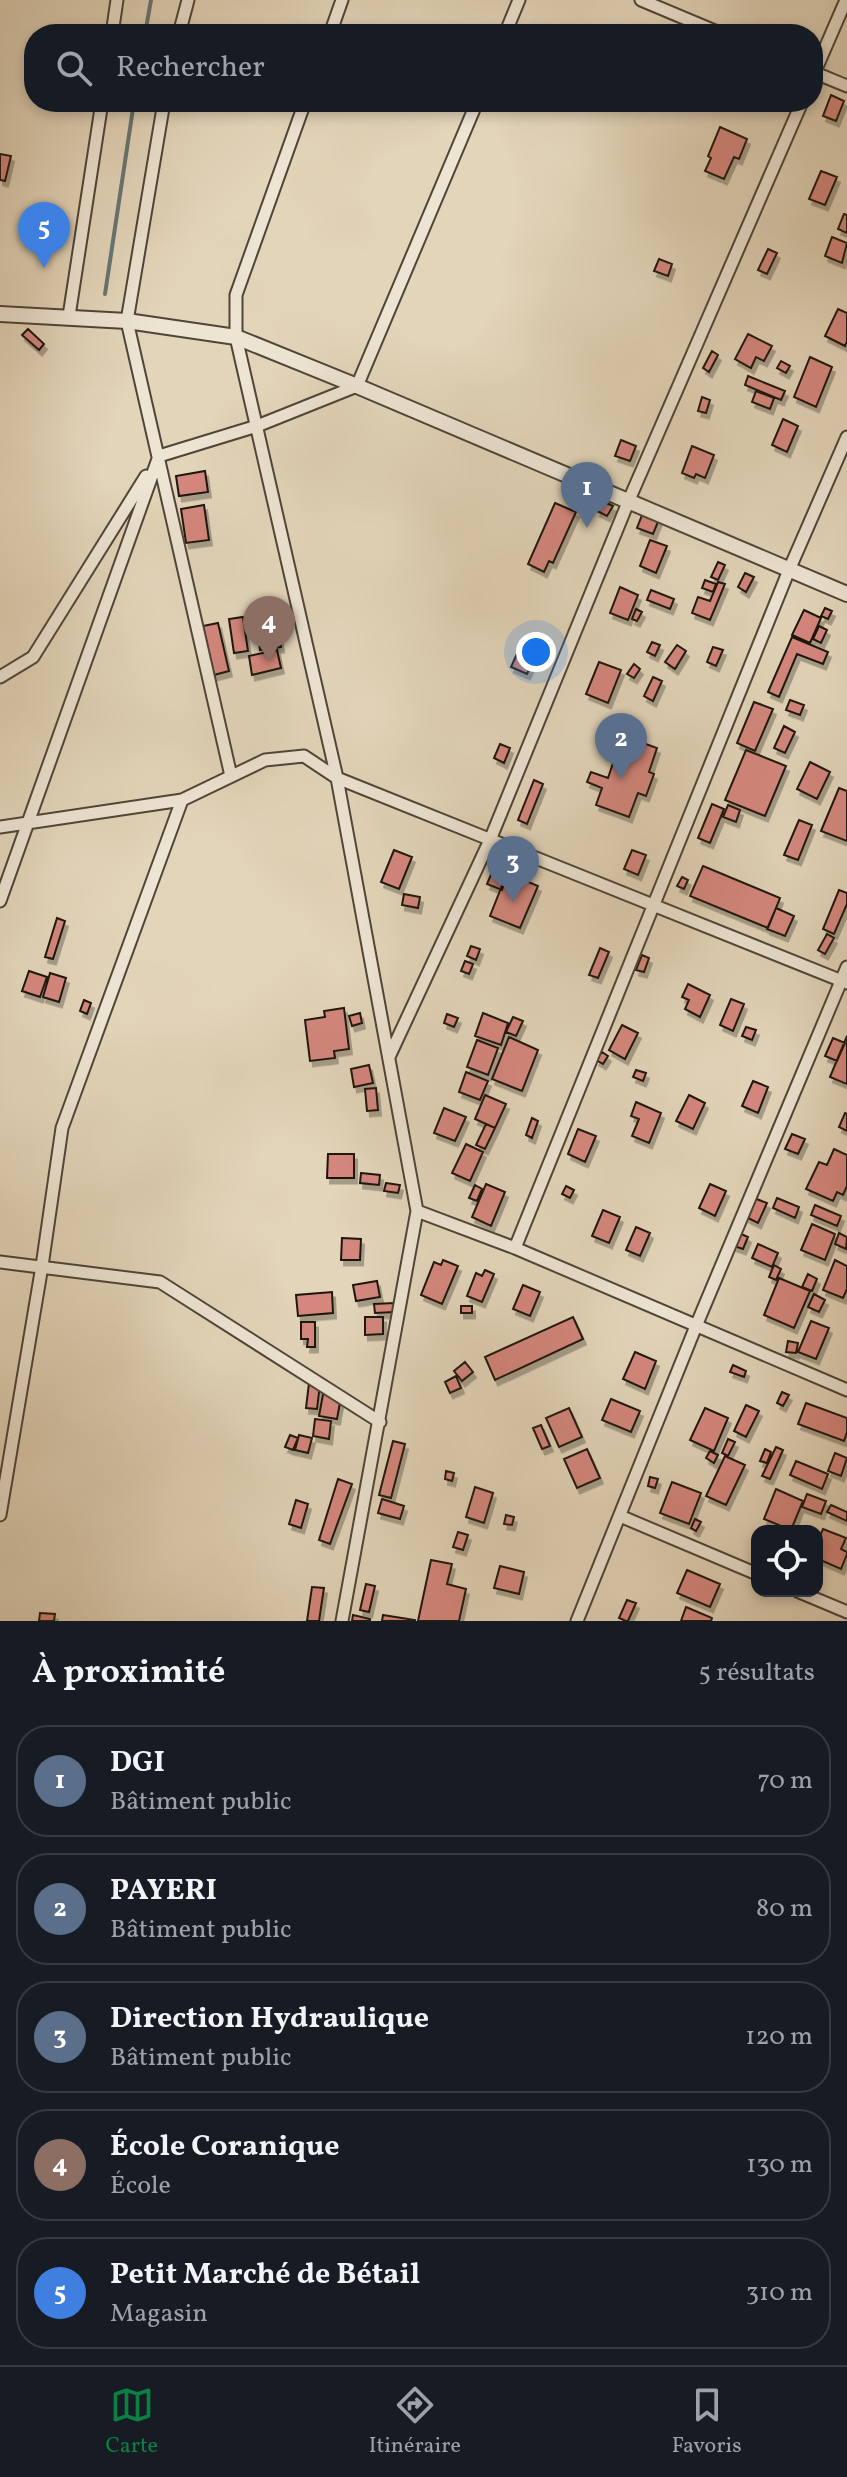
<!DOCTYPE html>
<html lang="fr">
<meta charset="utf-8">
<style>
body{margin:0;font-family:Vollkorn,serif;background:#20242c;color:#f1f3f6}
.controls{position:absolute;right:24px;bottom:24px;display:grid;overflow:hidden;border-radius:16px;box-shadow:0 4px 12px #0003}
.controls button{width:72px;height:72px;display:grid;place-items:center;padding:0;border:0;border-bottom:2px solid #363941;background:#171b24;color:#f1f3f6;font:40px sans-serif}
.you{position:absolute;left:536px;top:652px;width:28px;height:28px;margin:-20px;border:6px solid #fff;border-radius:50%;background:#1a73e8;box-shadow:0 0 0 12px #1a73e833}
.badge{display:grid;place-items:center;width:52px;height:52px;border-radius:50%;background:#0b8043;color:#fff;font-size:26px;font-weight:700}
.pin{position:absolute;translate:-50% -66px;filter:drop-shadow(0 2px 4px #0008)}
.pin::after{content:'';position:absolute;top:42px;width:28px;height:24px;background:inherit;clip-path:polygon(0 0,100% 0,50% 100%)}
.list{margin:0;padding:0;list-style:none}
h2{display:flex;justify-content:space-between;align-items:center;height:104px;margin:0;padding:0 32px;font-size:34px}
h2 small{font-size:26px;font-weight:400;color:#9ea1a6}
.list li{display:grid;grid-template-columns:52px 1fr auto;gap:24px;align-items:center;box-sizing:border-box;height:112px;margin:0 16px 16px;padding:0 16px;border:2px solid #363941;border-radius:32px}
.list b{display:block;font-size:30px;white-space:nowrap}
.list p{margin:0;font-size:26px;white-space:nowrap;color:#9ea1a6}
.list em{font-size:26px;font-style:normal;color:#9ea1a6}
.icon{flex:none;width:44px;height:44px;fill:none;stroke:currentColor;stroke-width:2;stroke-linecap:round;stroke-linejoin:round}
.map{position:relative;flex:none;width:847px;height:1621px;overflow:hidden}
.search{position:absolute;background:#171b24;box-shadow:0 4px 12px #0003;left:24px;right:24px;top:24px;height:88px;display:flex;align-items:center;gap:20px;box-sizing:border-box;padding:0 28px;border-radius:32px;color:#9ea1a6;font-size:30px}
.sheet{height:744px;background:#171b24}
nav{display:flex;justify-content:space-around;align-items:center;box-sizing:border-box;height:112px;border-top:2px solid #363941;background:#171b24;font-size:22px;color:#9ea1a6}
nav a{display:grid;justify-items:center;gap:4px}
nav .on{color:#0b8043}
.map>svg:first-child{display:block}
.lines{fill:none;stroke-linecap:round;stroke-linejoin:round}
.stream{stroke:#687674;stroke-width:4}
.building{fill:#d5877e;stroke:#1e150d;stroke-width:2;filter:url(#shadow)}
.minor-casing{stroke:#4f4538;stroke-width:15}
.tertiary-casing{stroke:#4f4538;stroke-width:18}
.minor{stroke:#ede4d2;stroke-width:11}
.tertiary{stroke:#ede4d2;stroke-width:14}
</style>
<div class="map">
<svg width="847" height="1621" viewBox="0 0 847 1621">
<defs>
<filter id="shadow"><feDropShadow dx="3" dy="5.5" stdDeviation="0" flood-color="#0004"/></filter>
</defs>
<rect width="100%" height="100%" fill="#e3d5ba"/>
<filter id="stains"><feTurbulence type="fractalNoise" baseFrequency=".0025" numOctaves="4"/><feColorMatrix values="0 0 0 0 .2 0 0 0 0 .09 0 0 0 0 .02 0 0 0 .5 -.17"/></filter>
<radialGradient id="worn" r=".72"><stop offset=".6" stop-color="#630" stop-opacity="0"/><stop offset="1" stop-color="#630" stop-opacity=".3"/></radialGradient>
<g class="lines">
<path class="stream" d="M145 34 151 0
M105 294 134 102"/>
</g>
<path class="building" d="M831 95 844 101 836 121 823 116Z
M720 127 747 139 739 159 734 157 724 179 705 171 711 158 708 156Z
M0 154 11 156 5 181 0 180Z
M821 171 837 177 825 205 809 199Z
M844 214 847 215V233L838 229Z
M832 237 847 243 842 263 825 256Z
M768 249 777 253 767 274 758 270Z
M659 259 672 264 668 276 654 271Z
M838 309 847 313V341L845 346 825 336Z
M28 329 44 344 39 350 22 335Z
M748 334 772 346 764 361 756 357 751 368 735 359Z
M712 351 718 355 709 372 703 368Z
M810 357 832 367 816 407 794 397Z
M781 361 790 366 786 373 777 368Z
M748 376 785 391 781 400 745 385Z
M756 391 774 398 770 409 752 402Z
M702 397 710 400 706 413 698 411Z
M783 419 798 426 787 452 772 445Z
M621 440 636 446 630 461 615 456Z
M692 446 714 455 705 478 696 474 694 478 682 473Z
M205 471 208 492 179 496 176 476Z
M602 501 613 506 607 516 597 511Z
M555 503 576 512 553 563 549 561 544 572 528 564Z
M204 505 209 540 186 543 181 509Z
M644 510 660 517 653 534 637 528Z
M650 540 667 546 656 573 640 566Z
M718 562 725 565 718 580 711 577Z
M745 573 754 577 746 592 738 587Z
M705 580 716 584 713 592 702 588Z
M718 582 725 584 710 620 692 613 698 597 710 601Z
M620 587 638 595 628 620 610 613Z
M651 590 674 599 670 609 647 600Z
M825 608 832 611 828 619 821 616Z
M636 609 642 612 637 621 632 619Z
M804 610 821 618 810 643 792 635Z
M275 614 277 625 249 630 247 619Z
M243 617 248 651 234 653 229 619Z
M218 623 229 671 214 675 203 626Z
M819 626 827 630 821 643 813 639Z
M279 631 281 647 260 650 258 634Z
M792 637 828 652 823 664 797 654 779 697 768 692Z
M524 638 540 646 527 674 511 667Z
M652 642 660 645 655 656 647 652Z
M677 645 686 651 675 669 665 662Z
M713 647 723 650 716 666 707 662Z
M277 650 281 668 252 675 249 656Z
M599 662 621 670 608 703 586 694Z
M634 664 640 669 634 678 627 674Z
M653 677 662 681 653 701 644 696Z
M790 700 804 705 800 715 786 710Z
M754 702 773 709 755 751 737 743Z
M784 726 795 732 785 753 774 748Z
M627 737 657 748 649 772 654 774 646 796 638 793 629 817 596 805 602 788 587 782 591 772 608 778 615 757 603 752 606 743 623 749Z
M500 744 510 748 504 763 494 758Z
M746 750 786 766 765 816 725 800Z
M810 762 830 772 817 799 797 789Z
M534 780 543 784 527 824 518 820Z
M839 788 847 791V841L821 831Z
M712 804 724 809 710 843 698 838Z
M728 805 740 810 736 822 723 817Z
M799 820 812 825 798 860 784 855Z
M394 850 412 857 399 889 381 882Z
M632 850 646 855 638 875 624 869Z
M703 866 780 898 768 928 690 896Z
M492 872 506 878 502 890 487 884Z
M507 873 538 886 520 928 490 916Z
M682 877 688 880 684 889 677 886Z
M839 890 847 893V904L834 934 823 929Z
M404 894 420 897 418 908 402 905Z
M776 908 794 916 785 936 767 929Z
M57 918 65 921 53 959 45 957Z
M827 934 834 938 825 954 818 950Z
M471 946 480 949 476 960 467 956Z
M600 948 609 952 598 978 589 975Z
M642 955 649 958 644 972 636 970Z
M465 961 473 964 469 974 461 971Z
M29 971 47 977 40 997 22 991Z
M50 973 66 978 59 1002 43 997Z
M688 984 710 995 700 1017 685 1009 689 1000 682 997Z
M731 999 744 1004 733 1031 720 1025Z
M84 1000 91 1003 87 1014 80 1011Z
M344 1008 349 1049 334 1051 335 1058 310 1061 305 1020 325 1017 324 1011Z
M360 1013 362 1023 352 1026 349 1016Z
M483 1013 508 1023 501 1045 475 1036Z
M447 1014 458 1018 454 1027 444 1023Z
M513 1017 523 1021 516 1036 506 1032Z
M622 1025 638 1033 625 1059 609 1050Z
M746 1027 756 1030 752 1040 742 1036Z
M847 1036V1084L830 1077Z
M509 1037 538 1050 522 1091 492 1079Z
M833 1038 845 1043 837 1061 825 1056Z
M477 1040 498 1048 488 1075 467 1067Z
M602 1052 608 1056 603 1064 596 1060Z
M369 1065 373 1083 354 1087 351 1069Z
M636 1070 646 1073 643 1081 633 1077Z
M466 1072 488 1081 480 1100 459 1092Z
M753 1081 768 1087 758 1113 742 1106Z
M376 1088 378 1110 367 1111 365 1089Z
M485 1095 506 1104 495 1128 475 1119Z
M689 1095 705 1103 693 1129 676 1121Z
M636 1102 661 1113 649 1143 632 1136 639 1119 631 1116Z
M444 1108 466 1117 455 1141 434 1133Z
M845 1113 847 1114V1131L839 1127Z
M532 1118 538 1121 532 1138 526 1135Z
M486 1124 495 1128 485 1149 476 1145Z
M578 1129 596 1136 585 1162 568 1154Z
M792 1134 805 1139 798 1154 785 1149Z
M466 1144 483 1152 470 1181 452 1173Z
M834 1149 847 1155V1186L843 1195 837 1192 833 1201 806 1189 819 1162 827 1165Z
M328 1154H354V1178H327Z
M361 1173 380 1175 379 1185 360 1183Z
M386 1183 400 1185 398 1193 384 1191Z
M486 1184 505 1192 491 1226 472 1217Z
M710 1184 726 1191 715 1216 699 1208Z
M475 1185 482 1189 477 1201 469 1198Z
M566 1186 574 1190 570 1198 562 1194Z
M754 1198 767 1203 758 1223 746 1217Z
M777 1198 799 1207 795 1218 773 1208Z
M815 1205 841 1216 837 1226 811 1215Z
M603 1210 620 1217 609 1243 592 1236Z
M812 1224 835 1234 825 1260 801 1250Z
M636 1227 650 1233 640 1256 626 1250Z
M739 1233 748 1237 743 1249 734 1246Z
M839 1233 847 1237 846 1249 835 1244Z
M342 1238 361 1239 360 1260H341Z
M758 1244 778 1253 772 1267 752 1258Z
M443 1260 458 1266 442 1304 421 1295 434 1262 441 1265Z
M835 1260 847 1266V1289L843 1298 823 1290Z
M774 1265 781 1269 776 1280 769 1277Z
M485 1270 494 1274 482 1302 467 1296 476 1273 482 1276Z
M808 1274 817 1279 812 1291 802 1287Z
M779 1278 810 1291 794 1328 764 1315Z
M377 1281 380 1297 356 1301 353 1285Z
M523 1285 540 1292 530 1316 513 1309Z
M332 1292 333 1313 298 1316 296 1295Z
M814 1294 825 1300 819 1312 808 1307Z
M394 1303 395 1312 375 1313 374 1304Z
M461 1306H472V1313H461Z
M365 1317H383V1334L365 1335Z
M573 1317 583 1339 495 1380 485 1357Z
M811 1321 829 1328 816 1359 798 1352Z
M301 1322H315V1347H307L308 1339H301Z
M788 1341 798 1343 796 1353 786 1352Z
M635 1352 656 1361 645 1389 623 1379Z
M465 1362 473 1372 462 1381 454 1371Z
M733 1365 746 1371 744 1377 730 1372Z
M456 1376 461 1388 450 1393 445 1382Z
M309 1383 320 1384 317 1409 306 1408Z
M324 1389 342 1392 337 1419 319 1416Z
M782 1392 789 1395 783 1406 777 1403Z
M611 1399 640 1411 631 1432 602 1420Z
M806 1403 847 1418V1432L844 1441 798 1424Z
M746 1405 759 1411 746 1437 734 1431Z
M569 1408 582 1437 559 1447 546 1418Z
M705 1408 728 1418 714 1451 690 1440Z
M315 1419 331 1421 329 1439 313 1436Z
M541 1425 550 1446 542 1449 533 1428Z
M290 1435 298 1438 293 1450 285 1447Z
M299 1435 312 1438 308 1453 295 1450Z
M728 1439 735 1442 728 1456 722 1453Z
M393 1441 405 1444 391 1498 379 1495Z
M776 1447 783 1450 770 1479 762 1476Z
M587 1449 600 1478 577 1488 564 1459Z
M765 1449 771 1452 767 1463 760 1461Z
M710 1451 718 1455 714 1463 706 1458Z
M835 1453 847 1458 841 1476 828 1471Z
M725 1456 745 1465 726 1505 706 1496Z
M796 1461 828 1474 822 1489 790 1475Z
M446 1471 454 1473 452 1481 445 1479Z
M650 1477 658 1479 655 1488 648 1486Z
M338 1479 352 1484 330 1544 319 1540Z
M672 1482 701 1493 689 1524 660 1513Z
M475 1487 493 1493 484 1523 466 1517Z
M776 1489 803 1501 791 1530 764 1519Z
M807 1494 826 1501 821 1514 802 1507Z
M382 1499 404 1506 400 1519 378 1513Z
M296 1500 308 1504 301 1528 289 1524Z
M831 1505 847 1512V1521L827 1512Z
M506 1515 514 1517 512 1525 504 1524Z
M695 1519 701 1522 696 1531 691 1528Z
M823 1529 846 1538 841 1549 847 1552V1554L841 1569 818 1559 822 1548 817 1546V1543Z
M458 1532 468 1535 463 1550 453 1547Z
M431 1560 452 1564 447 1584 466 1589 459 1621H418Z
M500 1566 524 1572 519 1594 494 1588Z
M687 1570 720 1584 710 1607 677 1593Z
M366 1584 375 1586 369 1612 360 1610Z
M312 1587 324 1588 319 1621H307Z
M627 1600 636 1603 628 1621H626L619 1618Z
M686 1607 712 1618 711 1621H681Z
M40 1613 55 1614 54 1621H39Z
M353 1615 370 1619V1621H352Z
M383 1615 415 1620V1621H382Z"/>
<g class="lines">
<g class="minor-casing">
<path id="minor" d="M641 0 722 34
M112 34 117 0
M179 34 188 0
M330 34 342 0
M505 34 519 0
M813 72 847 86
M813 76 846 0
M164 102 127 321 231 776
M305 102 236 295V337L337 778 417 1211 342 1621
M69 316 102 102
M0 677 33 657 146 476
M0 827 182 800 265 760 304 756 337 778 847 983
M0 901 159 456 257 426 357 386 477 102
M389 1057 490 840 629 500 802 102
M417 1211 515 1248 847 1390
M515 1248 789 570 847 437
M0 1262 160 1282 380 1422
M0 1515 42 1266 62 1128 182 800
M620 1516 757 1574
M797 1591 847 1612
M577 1621 696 1326 847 967"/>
</g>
<g class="tertiary-casing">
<path id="tertiary" d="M0 314 127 321 236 337 357 386 847 594"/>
</g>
<use href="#minor" class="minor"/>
<use href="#tertiary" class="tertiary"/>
</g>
<rect width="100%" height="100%" filter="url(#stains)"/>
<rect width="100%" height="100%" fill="url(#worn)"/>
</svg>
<div class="controls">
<button><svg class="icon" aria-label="locate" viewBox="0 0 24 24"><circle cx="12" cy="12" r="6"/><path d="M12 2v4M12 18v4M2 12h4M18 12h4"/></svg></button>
</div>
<div class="you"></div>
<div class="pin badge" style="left:587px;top:528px;background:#5c6f8a">1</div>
<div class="pin badge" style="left:621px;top:779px;background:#5c6f8a">2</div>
<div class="pin badge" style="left:513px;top:902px;background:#5c6f8a">3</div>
<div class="pin badge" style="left:269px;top:662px;background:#8d6e63">4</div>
<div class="pin badge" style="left:44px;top:268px;background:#3f7fe0">5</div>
<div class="search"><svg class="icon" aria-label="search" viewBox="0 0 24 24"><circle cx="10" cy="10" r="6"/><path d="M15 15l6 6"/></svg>Rechercher</div>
</div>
<section class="sheet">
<h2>À proximité<small>5 résultats</small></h2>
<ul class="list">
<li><span class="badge" style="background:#5c6f8a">1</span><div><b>DGI</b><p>Bâtiment public</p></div><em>70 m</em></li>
<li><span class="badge" style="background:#5c6f8a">2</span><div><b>PAYERI</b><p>Bâtiment public</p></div><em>80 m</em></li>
<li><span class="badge" style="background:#5c6f8a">3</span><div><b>Direction Hydraulique</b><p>Bâtiment public</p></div><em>120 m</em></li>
<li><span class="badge" style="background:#8d6e63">4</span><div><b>École Coranique</b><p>École</p></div><em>130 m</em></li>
<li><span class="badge" style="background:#3f7fe0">5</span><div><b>Petit Marché de Bétail</b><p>Magasin</p></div><em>310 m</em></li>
</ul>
</section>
<nav>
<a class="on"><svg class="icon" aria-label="map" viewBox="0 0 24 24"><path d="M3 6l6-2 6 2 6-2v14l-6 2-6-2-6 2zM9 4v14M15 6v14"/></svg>Carte</a>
<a><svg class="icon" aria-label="directions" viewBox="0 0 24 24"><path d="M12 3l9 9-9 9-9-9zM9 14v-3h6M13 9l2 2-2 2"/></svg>Itinéraire</a>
<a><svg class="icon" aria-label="saved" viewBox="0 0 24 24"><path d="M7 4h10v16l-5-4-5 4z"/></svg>Favoris</a>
</nav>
